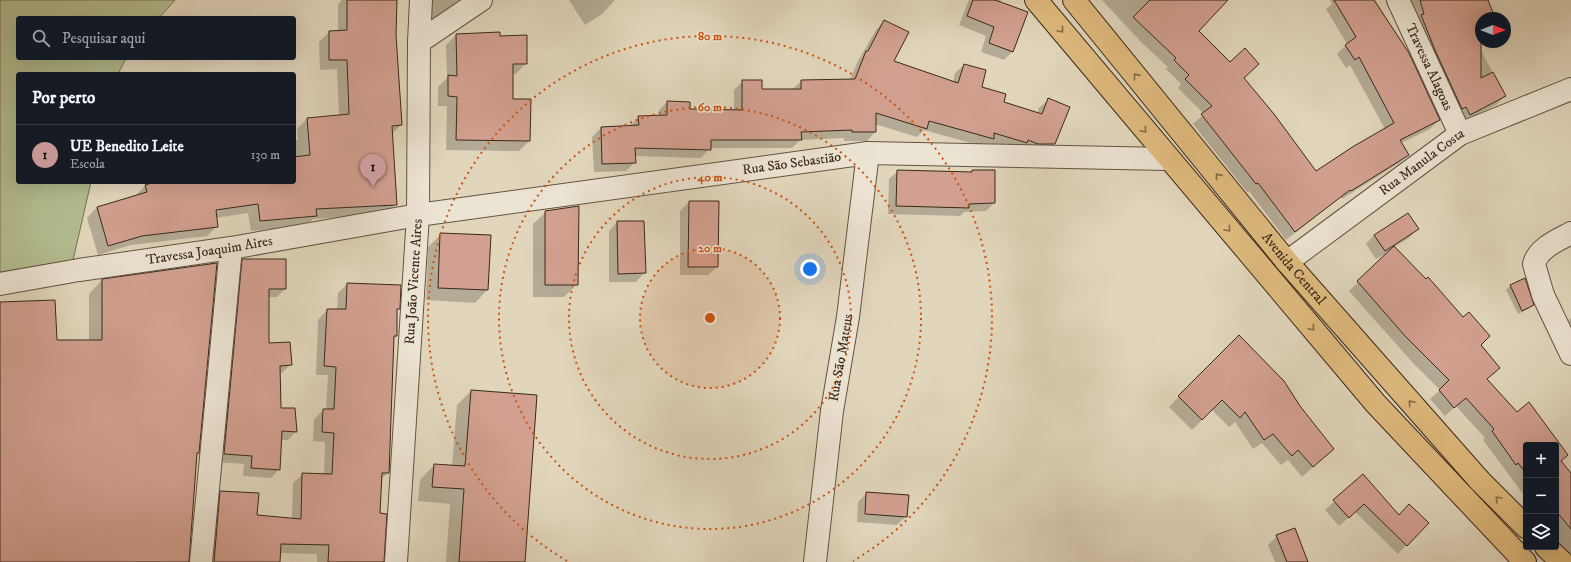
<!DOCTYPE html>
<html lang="pt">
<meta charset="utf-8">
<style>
body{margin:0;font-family:"IM FELL DW Pica",serif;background:#242831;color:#f1f3f6}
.controls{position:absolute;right:12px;bottom:12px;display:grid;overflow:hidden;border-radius:4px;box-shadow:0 4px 16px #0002}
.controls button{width:36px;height:36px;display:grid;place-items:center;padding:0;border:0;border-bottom:1px solid #363941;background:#171b24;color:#f1f3f6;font:20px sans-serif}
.compass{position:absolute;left:1475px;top:12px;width:36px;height:36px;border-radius:50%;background:#171b24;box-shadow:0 4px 16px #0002;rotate:90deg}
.you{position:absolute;left:810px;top:269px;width:14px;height:14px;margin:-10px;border:3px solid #fff;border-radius:50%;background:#1a73e8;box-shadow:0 0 0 6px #1a73e833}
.badge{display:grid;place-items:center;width:26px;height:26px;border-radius:50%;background:#c59692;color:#111;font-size:13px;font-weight:700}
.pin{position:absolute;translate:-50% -33px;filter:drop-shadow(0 1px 2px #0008)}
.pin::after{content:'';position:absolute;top:21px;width:14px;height:12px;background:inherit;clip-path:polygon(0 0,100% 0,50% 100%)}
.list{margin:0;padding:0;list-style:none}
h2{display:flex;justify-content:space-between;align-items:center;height:52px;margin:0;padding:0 16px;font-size:17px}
h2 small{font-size:13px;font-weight:400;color:#9ea1a6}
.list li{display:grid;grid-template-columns:26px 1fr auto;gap:12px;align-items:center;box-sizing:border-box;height:60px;padding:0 16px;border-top:1px solid #363941}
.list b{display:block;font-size:15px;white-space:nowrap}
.list p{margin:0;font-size:13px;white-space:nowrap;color:#9ea1a6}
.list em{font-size:13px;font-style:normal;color:#9ea1a6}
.icon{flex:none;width:22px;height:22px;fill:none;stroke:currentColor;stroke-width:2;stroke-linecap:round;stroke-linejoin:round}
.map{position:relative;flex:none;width:1571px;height:562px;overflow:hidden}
.search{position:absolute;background:#171b24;box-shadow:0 4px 16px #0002;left:16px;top:16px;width:280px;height:44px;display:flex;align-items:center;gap:10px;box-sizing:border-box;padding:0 14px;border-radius:4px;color:#9ea1a6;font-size:15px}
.panel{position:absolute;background:#171b24;box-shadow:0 4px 16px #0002;left:16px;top:72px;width:280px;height:112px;border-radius:4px}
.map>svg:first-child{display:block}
.green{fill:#b3bd90;stroke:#767255}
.shadow{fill:#0003}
.building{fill:#d2a090;stroke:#39281a}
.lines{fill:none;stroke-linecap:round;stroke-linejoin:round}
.street-casing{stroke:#635442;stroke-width:24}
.primary-casing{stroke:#39281a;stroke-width:24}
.street{stroke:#ece4d3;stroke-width:22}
.primary{stroke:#e0bb7e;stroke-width:22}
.oneway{stroke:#846a47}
.ring{fill:none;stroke:#ce520e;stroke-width:2;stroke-dasharray:2 4}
.labels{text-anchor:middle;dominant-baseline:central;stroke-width:3;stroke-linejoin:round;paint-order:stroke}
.street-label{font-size:14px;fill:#39281a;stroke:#ece4d3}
.centre{fill:#ce520e;stroke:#ece4d3;stroke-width:2}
.ring-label{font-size:12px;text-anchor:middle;font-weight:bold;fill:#ce520e;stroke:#ece4d3;stroke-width:3;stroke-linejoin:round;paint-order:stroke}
</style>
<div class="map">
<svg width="1571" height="562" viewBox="0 0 1571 562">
<rect width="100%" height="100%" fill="#e1d6bc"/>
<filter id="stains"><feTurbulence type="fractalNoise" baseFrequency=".005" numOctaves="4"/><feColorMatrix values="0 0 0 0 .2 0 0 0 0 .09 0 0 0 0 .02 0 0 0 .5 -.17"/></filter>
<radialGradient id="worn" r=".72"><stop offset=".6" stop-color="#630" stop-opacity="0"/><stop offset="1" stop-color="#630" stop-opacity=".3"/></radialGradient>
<path class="green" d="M0 0H175L159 18H18V58H126L118 74H18V182H91L73 260 0 272Z"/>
<path class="shadow" d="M342 0H396L395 35 401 125 392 134 396 204 386 214 313 219 306 226 251 231 248 213 216 218 217 226 207 236 131 245 98 255 87 218 97 207 135 196 145 186 159 182H294V141L298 140 297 129 307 119 339 115 337 69 320 70 319 42 329 32H338V4Z
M431 0H461L430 21Z
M569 0H615L602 14 585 25Z
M969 0H1001L1000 3 1013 51 1004 60 981 52 986 36 959 25Z
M1102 0H1211L1197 31 1243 78 1315 173 1385 129 1350 65 1346 68 1337 54 1347 44 1326 9 1332 4 1330 0H1375L1409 55 1439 120 1430 129 1401 143 1408 154 1399 163 1342 199 1341 197 1286 240 1249 191 1247 192 1193 124 1204 114 1178 88 1181 84 1166 69 1168 67 1141 42Z
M1401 0H1487L1494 18H1481V42H1488L1479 46 1505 96 1496 105 1461 123Z
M884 21 892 62 953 83 955 73 964 65 980 88 1003 103 1037 114 1039 108 1048 100 1054 144 1045 152 1018 151 989 143 985 147 924 130 917 137 875 124V132L867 141H844V138L800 140 792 148H710L701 158 635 156V162L626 171 594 172 592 137 601 128 630 126 639 117 659 116V110L667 102 689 110H734V90L743 81 761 90H792L801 81 850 80 858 61 876 30Z
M456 35 499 37 526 63 516 74H512V100L529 141 519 151 446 150 447 106H438V87L447 78 446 45Z
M898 171 971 173 973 171 994 203 986 211 964 212 960 216 888 214 889 179Z
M689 202 717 267 708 275H680V211Z
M546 212 577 284 564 297H533V224Z
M617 222 644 273 636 282H609V231Z
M1417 229 1409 238 1394 247 1499 368 1486 380 1517 413 1529 404 1566 455 1560 461 1571 474V562L1556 541V445H1526V507L1522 502 1526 498 1483 440 1485 438 1456 406 1445 416 1430 399 1440 390 1413 363 1349 291 1389 252 1376 259 1366 244 1374 235Z
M441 234 490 236 487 290 475 303 426 300 428 247Z
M243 260 285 289 277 297H268V344L291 364 282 373H279L280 409 296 431 288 440H280L279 469 271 478 243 476 244 464 216 462 234 269Z
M102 280 193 491H194L188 562H0V303L56 341H89V294Z
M347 284 399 308 396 311V336L393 339 388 473 380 480 379 514 383 562H317V554L280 553 279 562H206L212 501 221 492 256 516 292 519 293 483 303 474H324L325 442 313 441 314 419 323 410H326L328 375H316L318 320 327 310H337L338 293Z
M1510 286 1533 305 1528 309 1518 314 1506 290Z
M1571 318V325L1568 320Z
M1239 336 1322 459 1302 477 1288 460 1281 465 1262 443 1253 449 1235 422 1229 427 1212 410 1192 430 1169 407Z
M471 391 524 562H446L450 504 418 501 420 480 434 465 452 466 457 405Z
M1362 476 1399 516 1427 523 1398 554 1355 512 1339 526 1325 510Z
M867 493 906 516 897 525 857 522 858 502Z
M1277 536 1304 562H1275L1268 545Z"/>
<path class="building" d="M347 0H397L396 35 402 125 392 126 397 205 316 209 317 216 260 221 258 204 216 210 218 227 142 236 108 246 97 207 147 192 145 185 155 182H294V157L310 155 307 118 349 114 347 60H329V31L347 30Z
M973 0H995L1028 12 1013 52 989 43 994 27 967 16Z
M1150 0H1228L1199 31 1230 62 1245 48 1259 64 1244 78 1274 114 1316 171 1354 146 1394 123 1359 57 1355 60 1345 45 1356 37 1334 0H1374L1409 53 1440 120 1400 140 1409 155 1351 191 1350 190 1295 232 1258 183 1256 184 1201 114 1212 106 1185 79 1189 75 1174 60 1176 58 1133 17Z
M1420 0H1488L1495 18H1481V78L1493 72 1506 96 1470 115 1466 107 1462 109 1435 50 1421 15 1424 14Z
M884 20 909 32 894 61 958 83 964 64 986 70 982 87 1006 94 1004 102 1042 114 1048 98 1070 107 1055 144H1038L1028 140 1027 143 994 133V139L929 121 927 129 876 113V132H852V130L801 132 802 140H711V150L635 148 636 163 602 164 601 127 639 125 638 116 667 115V101L690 102V109L742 110V80H762V89H801V80L855 79 866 51H868Z
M500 32V36L527 35V64H513V99H531L530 141 456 140 457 97 448 96V75L457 76 456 34Z
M897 170 972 172V170H995V203L969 204V208L896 206Z
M689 201H719L718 267H688Z
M579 206 578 285H545V211Z
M1408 213 1419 229 1385 251 1374 235Z
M617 221H644L646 273 618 274Z
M440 233 491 235 488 290 438 288Z
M1394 246 1426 279 1428 277 1463 317 1469 312 1490 336 1481 345 1500 368 1487 379 1517 412 1529 402 1568 455 1561 461 1571 473V529L1556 511V445H1526V473L1518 463 1516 465 1492 431 1494 429 1466 398 1454 408 1439 390 1449 380 1405 336 1357 281Z
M242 259H286V289H269V343L290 342 292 365 280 366 281 408H295L297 432 282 431 280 470 251 468 252 456 224 454Z
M217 263 199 453H197L189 562H0V302L55 300 57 340H102V279Z
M1525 278 1534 305 1522 311 1510 285Z
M347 283 401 285 400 309H397V336H394L389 473H382L380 513 387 514 384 562H328L329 545 281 544 280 562H214L220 491 259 493 257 515 301 519 302 473 332 474 334 433 322 432 323 409H334L336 367 324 366 327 309H346Z
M1239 335 1284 381 1300 406 1334 449 1313 467 1298 450 1292 456 1273 434 1264 440 1245 412 1240 418 1222 400 1202 420 1178 396Z
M471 390 537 395 525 562H459L464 489 432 487 434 464 465 466Z
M1363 474 1399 515 1409 504 1429 523 1407 546 1364 504 1349 518 1333 500Z
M866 492 909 495 907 517 865 514Z
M1295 528 1308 562H1287L1276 535Z"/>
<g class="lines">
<g class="street-casing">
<g id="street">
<path id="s1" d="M1398 0 1460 134"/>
<path d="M419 42 481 0"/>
<path d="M1571 233C1558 240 1538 248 1534 264L1543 295 1571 354"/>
<path id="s2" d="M1287 262 1460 134 1571 89"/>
<path id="s3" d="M0 284 79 270 231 248 418 215 868 153 1168 159"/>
<path d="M201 562 231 248"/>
<path id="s4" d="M396 562 418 215 419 42 421 0"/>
<path id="s5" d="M815 562 832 411 848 317 868 153"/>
</g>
</g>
<g class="primary-casing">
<g id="primary">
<path d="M1036 0 1376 404 1525 562"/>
<path id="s6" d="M1074 0 1287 262 1480 481 1526 527"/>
<path d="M1546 547 1562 562"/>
</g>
</g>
<use href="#street" class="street"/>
<use href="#primary" class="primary"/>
</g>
<defs><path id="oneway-chevron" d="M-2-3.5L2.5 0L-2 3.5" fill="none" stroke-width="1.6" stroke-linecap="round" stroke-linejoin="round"/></defs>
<g class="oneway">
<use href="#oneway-chevron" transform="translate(1061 30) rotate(50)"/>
<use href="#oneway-chevron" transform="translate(1136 76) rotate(-129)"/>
<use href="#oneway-chevron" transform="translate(1144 130) rotate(50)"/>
<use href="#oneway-chevron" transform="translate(1218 176) rotate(-129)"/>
<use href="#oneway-chevron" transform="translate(1228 229) rotate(50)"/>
<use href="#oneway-chevron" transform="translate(1312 328) rotate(50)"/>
<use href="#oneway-chevron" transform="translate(1411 403) rotate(-131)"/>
<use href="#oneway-chevron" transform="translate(1498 499) rotate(-135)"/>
</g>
<circle cx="710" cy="318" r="70" fill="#ce520e" fill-opacity=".12"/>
<g class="ring">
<circle cx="710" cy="318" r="70"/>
<circle cx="710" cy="318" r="141"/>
<circle cx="710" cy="318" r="211"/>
<path d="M567 561A282 282 0 1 1 853 561"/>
</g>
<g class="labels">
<g class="street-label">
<text stroke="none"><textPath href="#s1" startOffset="74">Travessa Alagoas</textPath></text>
<text stroke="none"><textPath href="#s3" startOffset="801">Rua São Sebastião</textPath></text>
<text stroke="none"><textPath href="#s2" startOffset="168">Rua Manula Costa</textPath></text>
<text stroke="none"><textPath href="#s3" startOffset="212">Travessa Joaquim Aires</textPath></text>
<text stroke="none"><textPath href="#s6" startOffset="347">Avenida Central</textPath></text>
<text stroke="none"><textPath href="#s4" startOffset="281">Rua João Vicente Aires</textPath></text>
<text stroke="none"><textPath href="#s5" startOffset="206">Rua São Mateus</textPath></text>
</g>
</g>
<circle cx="710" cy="318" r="6" class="centre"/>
<g class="ring-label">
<text x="710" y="40">80 m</text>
<text x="710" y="111">60 m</text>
<text x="710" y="181">40 m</text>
<text x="710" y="252">20 m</text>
</g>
<rect width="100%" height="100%" filter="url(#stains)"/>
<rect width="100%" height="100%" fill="url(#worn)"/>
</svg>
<div class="controls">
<button>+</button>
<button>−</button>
<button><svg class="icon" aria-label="layers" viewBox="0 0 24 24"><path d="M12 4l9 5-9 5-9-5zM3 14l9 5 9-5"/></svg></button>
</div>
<svg class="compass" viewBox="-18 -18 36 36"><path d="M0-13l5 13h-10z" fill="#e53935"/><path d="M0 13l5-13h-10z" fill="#9ea1a6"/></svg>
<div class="you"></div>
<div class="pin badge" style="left:373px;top:187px">1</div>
<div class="search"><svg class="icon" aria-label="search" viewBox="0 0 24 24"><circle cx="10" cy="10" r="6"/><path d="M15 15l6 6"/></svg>Pesquisar aqui</div>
<section class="panel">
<h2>Por perto<small></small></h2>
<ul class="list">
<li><span class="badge">1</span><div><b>UE Benedito Leite</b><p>Escola</p></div><em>130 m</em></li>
</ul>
</section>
</div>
